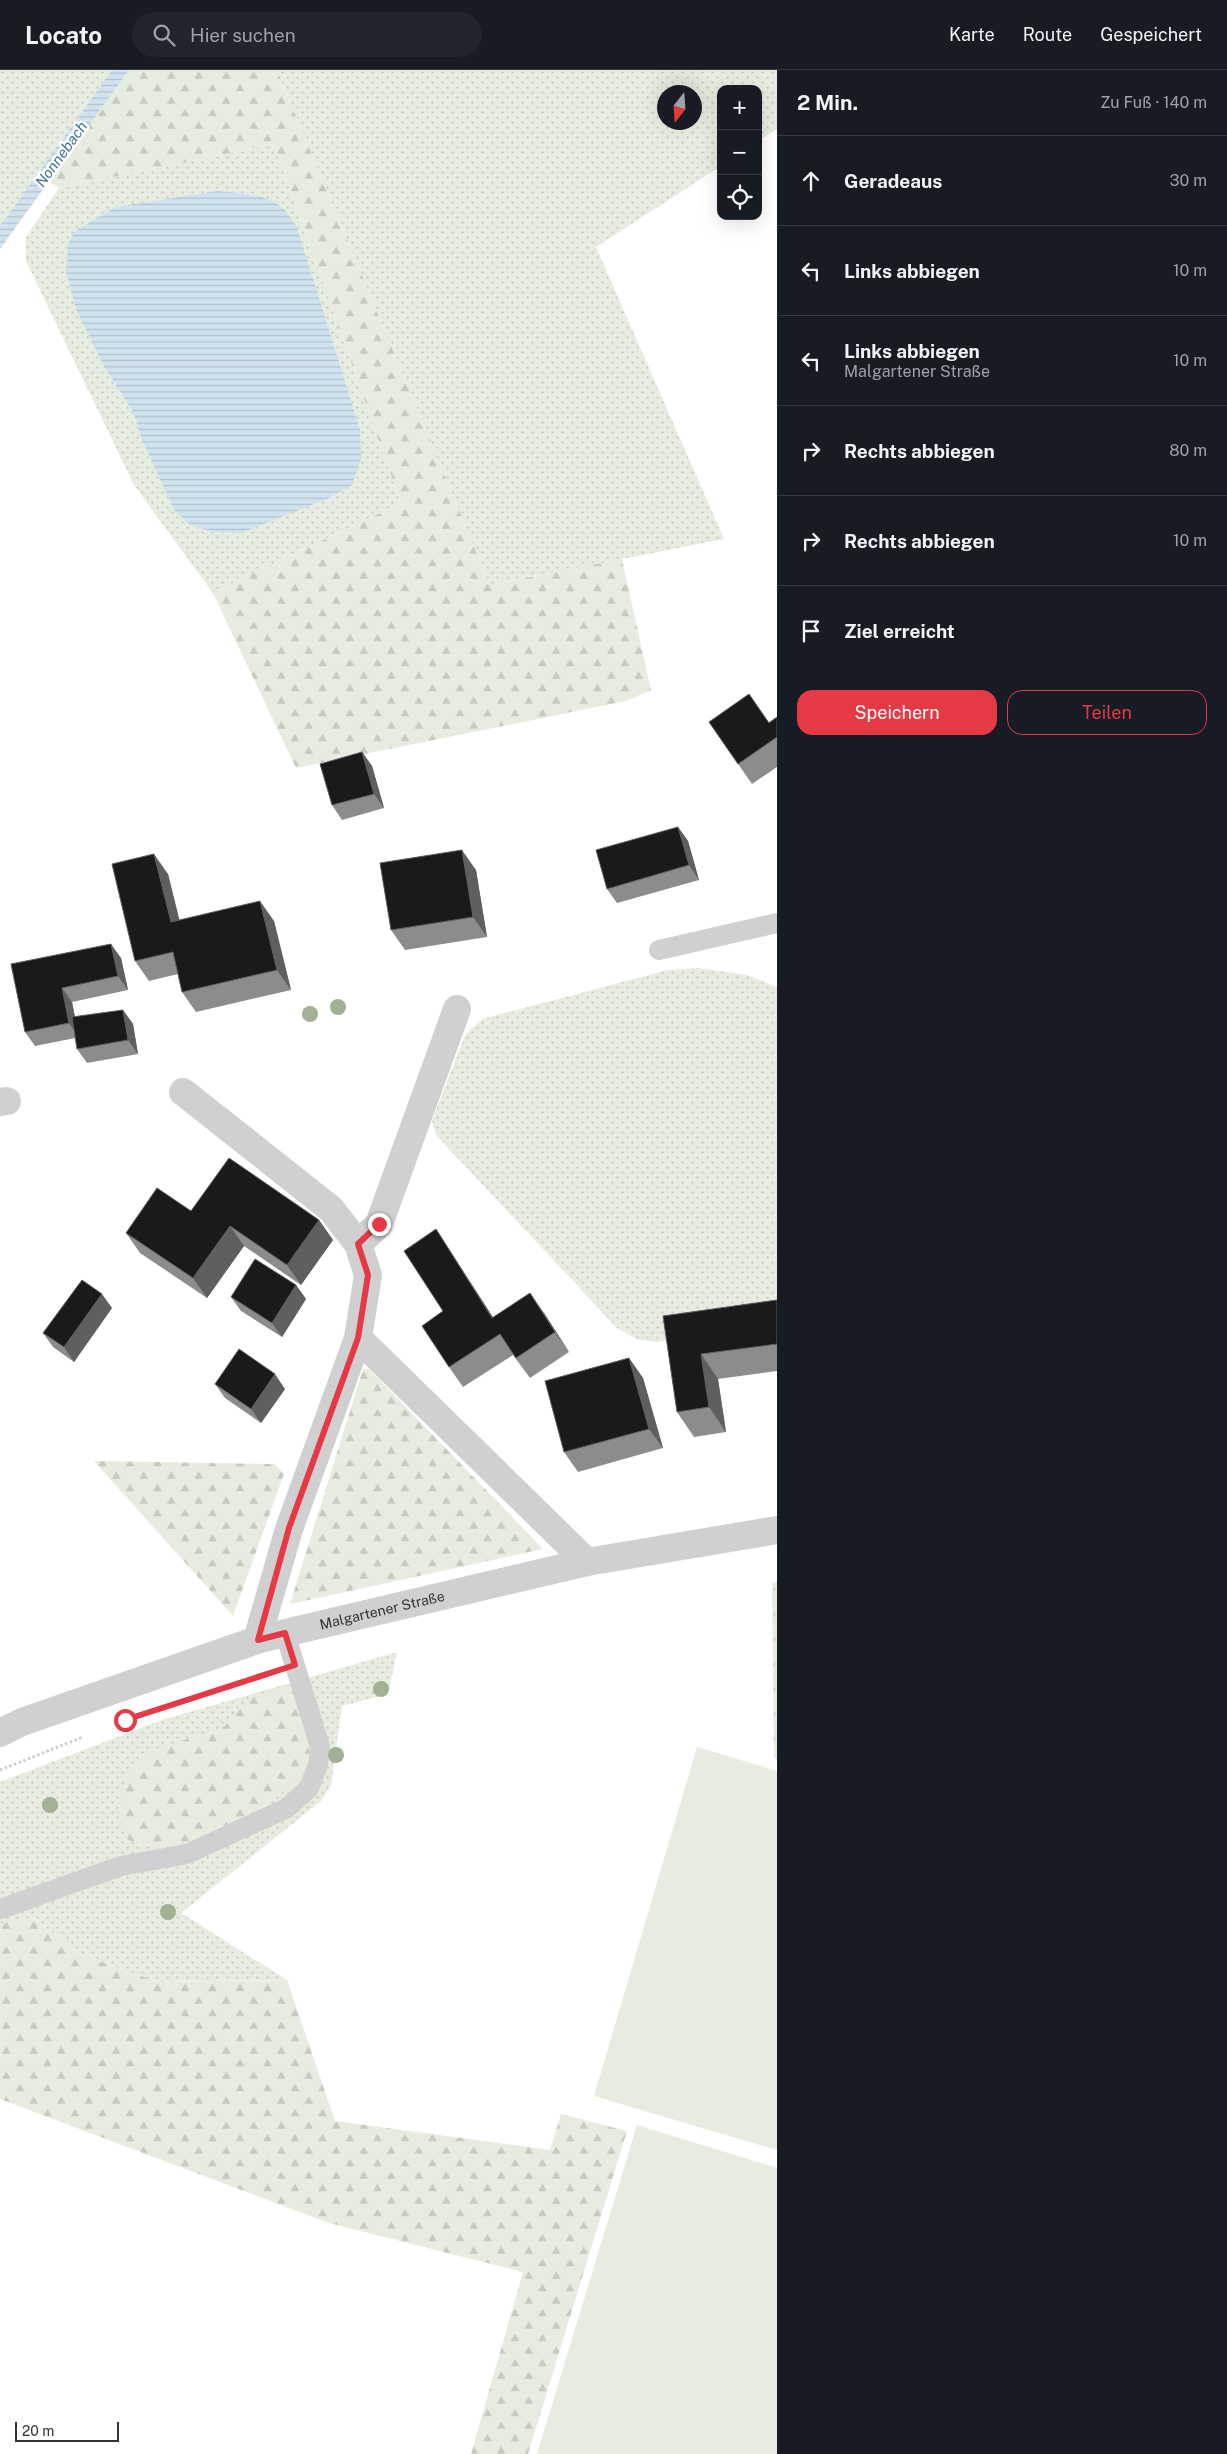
<!DOCTYPE html>
<html lang="de">
<meta charset="utf-8">
<style>
body{margin:0;font-family:"Public Sans",sans-serif;background:#20242c;color:#f1f3f6}
.controls{position:absolute;right:15px;top:15px;display:grid;overflow:hidden;border-radius:10px;box-shadow:0 5px 20px #0002}
.controls button{width:45px;height:45px;display:grid;place-items:center;padding:0;border:0;border-bottom:1px solid #363941;background:#171b24;color:#f1f3f6;font:25px sans-serif}
.compass{position:absolute;left:657px;top:15px;width:45px;height:45px;border-radius:50%;background:#171b24;box-shadow:0 5px 20px #0002;rotate:197deg}
.scale{position:absolute;left:15px;bottom:12px;width:104px;box-sizing:border-box;padding-left:5px;border:2px solid #333;border-top:0;font-size:14px;line-height:18px;white-space:nowrap;color:#333;-webkit-text-stroke:4px #fff;paint-order:stroke}
.stop{position:absolute;width:15px;height:15px;margin:-11px;border:4px solid #e63946;border-radius:50%;background:#fff}
.stop.end{background:#e63946;border-color:#fff;box-shadow:0 1px 5px #0008}
.list{margin:0;padding:0;list-style:none}
h2{display:flex;justify-content:space-between;align-items:center;height:65px;margin:0;padding:0 20px;font-size:21px}
h2 small{font-size:16px;font-weight:400;color:#9ea1a6}
.list li{display:grid;grid-template-columns:32px 1fr auto;gap:15px;align-items:center;box-sizing:border-box;height:90px;padding:0 20px;border-top:1px solid #363941}
.list b{display:block;font-size:19px;white-space:nowrap}
.list p{margin:0;font-size:16px;white-space:nowrap;color:#9ea1a6}
.list em{font-size:16px;font-style:normal;color:#9ea1a6}
.actions{display:flex;gap:10px;padding:15px 20px}
.actions a{flex:1;padding:11px 0;border:1px solid #e63946;border-radius:15px;text-align:center;font-size:18px;color:#e63946}
.actions .main{background:#e63946;color:#fff}
.icon{flex:none;width:28px;height:28px;fill:none;stroke:currentColor;stroke-width:2;stroke-linecap:round;stroke-linejoin:round}
.map{position:relative;flex:none;width:777px;height:2384px;overflow:hidden}
header{display:flex;align-items:center;gap:30px;box-sizing:border-box;height:70px;padding:0 25px;background:#171b24;border-bottom:1px solid #363941}
header strong{font-size:24px}
nav{display:flex;gap:28px;margin-inline-start:auto;font-size:18px}
.search{width:350px;height:45px;background:#20242c;display:flex;align-items:center;gap:12px;box-sizing:border-box;padding:0 18px;border-radius:28px;color:#9ea1a6;font-size:19px}
main{display:flex}
aside{flex:1;background:#171b24}
.map>svg:first-child{display:block}
.grass{fill:url(#grass-dots);fill-rule:evenodd}
.forest{fill:url(#forest-firs)}
.park{fill:url(#park-tufts)}
.garden{fill:#e6ecdf}
.water{fill:url(#water-rules)}
.lines{fill:none;stroke-linecap:round;stroke-linejoin:round}
.path{stroke:#cdcdcd;stroke-width:3;stroke-dasharray:2.5 2.5;stroke-linecap:butt}
.service{stroke:#d0d0d0;stroke-width:20}
.minor{stroke:#d0d0d0;stroke-width:28}
.tertiary{stroke:#d0d0d0;stroke-width:28}
.tree{fill:#a2b095}
.wall{fill:#8c8c8c}
.shaded-wall{fill:#5f5f5f}
.building{fill:#1a1a1a;stroke:#5f5f5f}
.route{stroke:#e63946;stroke-width:6}
.labels{text-anchor:middle;dominant-baseline:central;stroke-width:5;stroke-linejoin:round;paint-order:stroke}
.street-label{font-size:14px;fill:#333;stroke:#fff}
.water-label{font-size:15px;font-style:italic;fill:#3f7597;stroke:#fff}
</style>
<header>
<strong>Locato</strong>
<div class="search"><svg class="icon" aria-label="search" viewBox="0 0 24 24"><circle cx="10" cy="10" r="6"/><path d="M15 15l6 6"/></svg>Hier suchen</div>
<nav><a>Karte</a><a>Route</a><a>Gespeichert</a></nav>
</header>
<main>
<div class="map">
<svg width="777" height="2384" viewBox="0 0 777 2384">
<defs>
<pattern id="grass-dots" width="8" height="8" patternUnits="userSpaceOnUse" patternTransform="scale(1.25)"><rect width="8" height="8" fill="#e6ecdf"/><path d="M2 2h.1M6 6h.1" fill="none" stroke="#c6cbc0" stroke-width="1.8" stroke-linecap="round"/></pattern>
<pattern id="forest-firs" width="22" height="20" patternUnits="userSpaceOnUse" patternTransform="scale(1.25)"><rect width="22" height="20" fill="#e6ecdf"/><path d="M5 1l3.5 6h-7zM16 11l3.5 6h-7z" fill="#c6cbc0"/></pattern>
<pattern id="park-tufts" width="24" height="20" patternUnits="userSpaceOnUse" patternTransform="scale(1.25)"><rect width="24" height="20" fill="#e6ecdf"/><path d="M3 7l-1-3M5 7V3M7 7l1-3M15 17l-1-3M17 17v-4M19 17l1-3" fill="none" stroke="#c6cbc0"/></pattern>
<pattern id="water-rules" width="6" height="5" patternUnits="userSpaceOnUse" patternTransform="scale(1.25)"><rect width="6" height="5" fill="#cfe2ee"/><path d="M0 2.5h6" fill="none" stroke="#b2c2cd"/></pattern>
</defs>
<rect width="100%" height="100%" fill="#fff"/>
<path class="grass" d="M0 0H112L0 156Z
M277 0H777V59L758 71V19H721V96L596 177 724 469 490 515ZM664 22H694V52H664Z
M274 74 401 433 213 523 134 415 26 191V167L59 118ZM218 121C239 123 265 123 283 138 288 143 293 151 297 157L360 359 213 462 190 455 174 440 141 368 133 342 103 295 76 238 66 203Z
M698 898 747 905 777 917V1253L658 1272 637 1269 617 1258 436 1065 432 1051 465 965 482 949 668 900Z
M397 1582 388 1624 342 1636 331 1715 321 1731 181 1843 287 1910 158 1912 77 1883 33 1847 0 1854V1712L162 1650Z"/>
<path class="forest" d="M129 0H277L490 515 622 489 651 620 626 631 296 698 213 523 401 433 274 74 59 118 49 111Z
M363 1299H369L543 1479 290 1534Z
M94 1391 275 1394 284 1404 233 1546Z
M289 1616C296 1636 313 1672 309 1693 302 1724 197 1773 167 1777 153 1780 139 1775 127 1769L118 1741 126 1703 156 1679 224 1657 248 1629Z
M32 1847 77 1883 158 1912 287 1910 335 2051 550 2080 561 2044 627 2061 528 2384H471L523 2202 329 2153 0 2029V1854Z"/>
<path class="park" d="M777 1512V1689L774 1688 772 1513Z"/>
<path class="garden" d="M697 1677 777 1701V2080L594 2026Z
M637 2055 777 2098V2384H537Z"/>
<path class="water" d="M112 0H129L0 179V156Z
M218 121C239 123 265 123 283 138 288 143 293 151 297 157L360 359 361 389 352 415 329 428 241 463 213 462 190 455 174 440 141 368 133 342 103 295 76 239 66 203 68 175 74 162 116 137Z"/>
<g class="lines">
<path class="path" d="M0 1700 83 1667"/>
<path class="service" d="M659 880 777 853
M0 1839 121 1796 187 1784 287 1738 309 1718 318 1695 320 1677 285 1563"/>
<path class="minor" d="M183 1022 331 1139 358 1174
M0 1032 7 1031
M358 1268 587 1492
M257 1570 289 1459 358 1268 368 1205 358 1174 379 1154 457 939"/>
<path class="tertiary" id="s1" d="M0 1663 22 1652 257 1570 285 1563 587 1492 777 1460"/>
</g>
<g class="tree">
<circle cx="338" cy="937" r="8"/>
<circle cx="310" cy="944" r="8"/>
<circle cx="381" cy="1619" r="8"/>
<circle cx="336" cy="1685" r="8"/>
<circle cx="50" cy="1735" r="8"/>
<circle cx="168" cy="1842" r="8"/>
</g>
<path class="wall" d="M777 647V697L752 714 709 652H769Z
M362 682 372 696 384 738 342 750 332 735Z
M678 757 688 771 699 810 617 833 607 819Z
M476 800 487 867 405 880 391 860Z
M168 804 179 850 274 851 291 920 196 942 182 922 178 904 149 911 135 891Z
M121 888 128 920 72 932 75 947 123 940 133 954 138 984 87 993 77 979 75 968 35 976 25 962 11 894Z
M191 1141 319 1150 333 1170 301 1215 244 1176 207 1228 140 1183 126 1163Z
M436 1159 449 1179 493 1247 544 1243 569 1282 530 1308 513 1285 463 1317 449 1297Z
M296 1215 306 1229 282 1267 241 1241 231 1227Z
M777 1230V1301L718 1309 726 1362 694 1367 677 1342 663 1246Z
M112 1238 74 1292 53 1277 43 1263Z
M629 1288 643 1308 663 1378 578 1402 564 1382Z
M215 1314 285 1319 261 1353 225 1328Z"/>
<path class="shaded-wall" d="M362 682 372 696 384 738 374 724Z
M678 757 688 771 699 810 689 795Z
M462 780 476 800 487 867 473 847Z
M154 784 168 804 185 872 171 852Z
M260 831 274 851 291 920 277 900Z
M111 874 121 888 128 920 118 906Z
M62 918 72 932 79 968 69 953Z
M123 940 133 954 138 984 128 970Z
M319 1150 333 1170 301 1215 287 1195Z
M230 1156 244 1176 207 1228 193 1208Z
M436 1159 449 1179 506 1268 492 1248Z
M296 1215 306 1229 282 1267 272 1253Z
M530 1223 544 1243 569 1282 555 1262Z
M102 1224 112 1238 74 1292 64 1277Z
M701 1284 718 1309 726 1362 709 1337Z
M629 1288 643 1308 663 1378 649 1359Z
M275 1304 285 1319 261 1353 251 1339Z"/>
<path class="building" d="M749 624 769 653 777 647V667L738 694 709 652Z
M362 682 374 724 332 735 320 694Z
M678 757 689 795 607 819 596 780Z
M462 780 473 847 391 860 380 793Z
M154 784 171 852 260 831 277 900 182 922 173 882 135 891 112 794Z
M111 874 118 906 62 918 69 953 25 962 11 894Z
M123 940 128 970 77 979 72 947Z
M229 1088 319 1150 287 1195 230 1156 193 1208 126 1163 157 1118 191 1141Z
M436 1159 492 1248 530 1223 555 1262 516 1288 500 1264 449 1297 422 1256 443 1241 404 1181Z
M255 1189 296 1215 272 1253 231 1227Z
M82 1210 102 1224 64 1277 43 1263Z
M777 1230V1274L701 1284 709 1337 677 1342 663 1246Z
M239 1279 275 1304 251 1339 215 1314Z
M629 1288 649 1359 564 1382 545 1311Z"/>
<g class="lines">
<path class="route" d="M125 1650 295 1595 285 1563 258 1570 289 1458 358 1268 368 1205 358 1174 379 1154"/>
</g>
<g class="labels">
<g class="street-label">
<text stroke="none"><textPath href="#s1" startOffset="402">Malgartener Straße</textPath></text>
</g>
<g class="water-label">
<text transform="translate(61 84) rotate(-54)">Nonnebach</text>
</g>
</g>
</svg>
<div class="controls">
<button>+</button>
<button>−</button>
<button><svg class="icon" aria-label="locate" viewBox="0 0 24 24"><circle cx="12" cy="12" r="6"/><path d="M12 2v4M12 18v4M2 12h4M18 12h4"/></svg></button>
</div>
<svg class="compass" viewBox="-18 -18 36 36"><path d="M0-13l5 13h-10z" fill="#e53935"/><path d="M0 13l5-13h-10z" fill="#9ea1a6"/></svg>
<div class="scale">20 m</div>
<div class="stop" style="left:125px;top:1650px"></div>
<div class="stop end" style="left:379px;top:1154px"></div>
</div>
<aside>
<h2>2 Min.<small>Zu Fuß · 140 m</small></h2>
<ul class="list">
<li><svg class="icon" aria-label="ahead" viewBox="0 0 24 24"><path d="M12 20V5M6 11l6-6 6 6"/></svg><div><b>Geradeaus</b></div><em>30 m</em></li>
<li><svg class="icon" aria-label="left" viewBox="0 0 24 24"><path d="M17 20v-9H6M10 6l-5 5 5 5"/></svg><div><b>Links abbiegen</b></div><em>10 m</em></li>
<li><svg class="icon" aria-label="left" viewBox="0 0 24 24"><path d="M17 20v-9H6M10 6l-5 5 5 5"/></svg><div><b>Links abbiegen</b><p>Malgartener Straße</p></div><em>10 m</em></li>
<li><svg class="icon" aria-label="right" viewBox="0 0 24 24"><path d="M7 20v-9h11M14 6l5 5-5 5"/></svg><div><b>Rechts abbiegen</b></div><em>80 m</em></li>
<li><svg class="icon" aria-label="right" viewBox="0 0 24 24"><path d="M7 20v-9h11M14 6l5 5-5 5"/></svg><div><b>Rechts abbiegen</b></div><em>10 m</em></li>
<li><svg class="icon" aria-label="arrive" viewBox="0 0 24 24"><path d="M6 21V4h12l-3 4 3 4H6"/></svg><div><b>Ziel erreicht</b></div></li>
</ul>
<div class="actions"><a class="main">Speichern</a><a>Teilen</a></div>
</aside>
</main>
